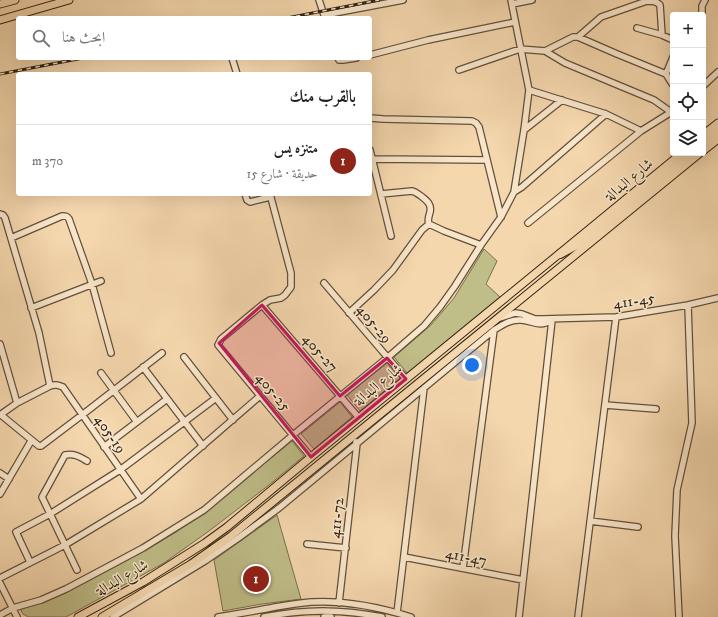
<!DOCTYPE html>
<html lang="ar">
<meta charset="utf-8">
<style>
body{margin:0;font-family:"IM FELL DW Pica",Amiri,serif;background:#f2f2f2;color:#202124;direction:rtl}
.controls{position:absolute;right:12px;top:12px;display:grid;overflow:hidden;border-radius:4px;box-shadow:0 4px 16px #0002}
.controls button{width:36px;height:36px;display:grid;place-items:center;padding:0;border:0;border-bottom:1px solid #e0e0e0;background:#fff;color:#202124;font:20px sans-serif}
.you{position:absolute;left:472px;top:365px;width:14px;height:14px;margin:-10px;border:3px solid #fff;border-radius:50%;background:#1a73e8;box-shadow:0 0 0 6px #1a73e833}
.badge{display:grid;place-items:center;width:26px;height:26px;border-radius:50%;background:#8f2418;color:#fff;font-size:13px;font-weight:700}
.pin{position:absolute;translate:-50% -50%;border:2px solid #fff;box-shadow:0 1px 4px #0006}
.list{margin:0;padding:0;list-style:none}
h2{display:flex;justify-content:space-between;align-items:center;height:52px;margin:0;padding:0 16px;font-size:17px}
h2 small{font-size:13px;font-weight:400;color:#757577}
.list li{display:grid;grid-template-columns:26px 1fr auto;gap:12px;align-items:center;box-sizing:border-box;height:72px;padding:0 16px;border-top:1px solid #e0e0e0}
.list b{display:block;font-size:15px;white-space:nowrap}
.list p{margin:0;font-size:13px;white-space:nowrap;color:#757577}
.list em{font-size:13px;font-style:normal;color:#757577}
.icon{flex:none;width:22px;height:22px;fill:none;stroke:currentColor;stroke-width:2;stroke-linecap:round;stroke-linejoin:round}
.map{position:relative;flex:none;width:718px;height:617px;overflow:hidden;direction:ltr}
.search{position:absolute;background:#fff;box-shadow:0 4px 16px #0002;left:16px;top:16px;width:356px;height:44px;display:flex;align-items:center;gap:10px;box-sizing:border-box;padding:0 14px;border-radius:4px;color:#757577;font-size:15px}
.panel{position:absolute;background:#fff;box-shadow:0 4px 16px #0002;left:16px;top:72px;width:356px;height:124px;border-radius:4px;direction:rtl}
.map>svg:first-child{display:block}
.green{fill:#bfbd88;stroke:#78704e}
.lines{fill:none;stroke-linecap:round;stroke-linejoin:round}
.minor-casing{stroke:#62503a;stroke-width:8}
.major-casing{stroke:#312313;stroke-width:9}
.highway-casing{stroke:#312313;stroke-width:10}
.minor{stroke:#f8e5ca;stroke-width:5.5}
.major{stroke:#f5d7ae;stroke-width:7}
.highway{stroke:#f5d7ae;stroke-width:8}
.rail-casing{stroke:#312313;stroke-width:3}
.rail{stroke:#f8e5ca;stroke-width:1.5;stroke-dasharray:4.5;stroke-linecap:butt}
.marked{fill:#c2185b;fill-opacity:0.2;stroke:#c2185b;stroke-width:3;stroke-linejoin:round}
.labels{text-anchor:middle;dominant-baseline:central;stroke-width:3;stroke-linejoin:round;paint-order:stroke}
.street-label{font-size:15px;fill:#312313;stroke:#f8e5ca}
</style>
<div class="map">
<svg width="718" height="617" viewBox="0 0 718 617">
<rect width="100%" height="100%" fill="#f5d7ae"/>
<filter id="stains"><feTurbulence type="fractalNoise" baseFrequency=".005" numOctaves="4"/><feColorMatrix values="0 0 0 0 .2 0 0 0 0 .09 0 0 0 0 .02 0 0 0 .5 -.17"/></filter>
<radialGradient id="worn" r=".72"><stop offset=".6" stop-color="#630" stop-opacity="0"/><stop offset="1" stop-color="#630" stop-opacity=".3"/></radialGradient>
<path class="green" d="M484 249 497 261 486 284 500 297 407 373 394 357 432 324 454 298Z
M387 363 400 378 360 411 347 395Z
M340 402 352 417 314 449 301 434Z
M292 441 304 456 269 485 209 531 164 563 66 617H28L23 614 21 611 22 608 73 588 144 551 176 532 205 511Z
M277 515 301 599 262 604 223 611 214 560Z"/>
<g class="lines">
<g class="minor-casing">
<path id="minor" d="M319 0 324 15 403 0
M512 4 532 0
M702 15V6L705 0
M637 28 662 35 673 40
M578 37 601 17 647 1C653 1 656 1 660 5L662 35
M545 51 573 37H578L617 54 666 74 673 85
M370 55 428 40 515 22
M232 58 237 74
M338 58 339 60H343L356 58
M459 70 520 49 545 51 565 63 654 100 671 112
M666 74 673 57
M703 86 718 72
M529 90 606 114 641 131
M370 118 383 119 472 121 476 123 479 127 501 217
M524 130 562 100
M370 150 391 236
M372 159 487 160
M514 192 522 187 606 114
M245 194 247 200 250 202 270 197
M270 194 291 273V287L285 295 281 298 270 300 262 305 221 339 218 345 311 457
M381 194 412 191C416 192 418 194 421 196 426 200 432 204 430 212 429 217 427 219 429 224L444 231 481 245
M0 214 3 215 5 218 39 333 50 386
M528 223 641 131 673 111
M11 238 62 216C66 216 67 216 69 219L92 284 111 353
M324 283 406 379
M262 305 359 418
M31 308 101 281
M349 313 374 290 393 270 422 230 429 224
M500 318 515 313 522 314 535 319H543L616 317 688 305 718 298
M0 344 17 403
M184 357 233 420
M143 367 203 446
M101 373 137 422
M605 405 656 409
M0 415 17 403 50 386C55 384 58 385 63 387L141 499
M1 415 39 446H41L82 415 162 353
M104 447 167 399
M0 473 9 479
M0 494 31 441
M590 521 638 527
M307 544 346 548
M404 557 523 580
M30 562 16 532 50 514 120 470 216 398
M463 568 494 330
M77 570 42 497 65 455C74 453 80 457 87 461
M0 578 65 545 141 499 260 396
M0 583 17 617
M339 603 357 443 356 442
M397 613 424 388
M0 615 13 608 41 600 66 589 143 548 204 510 293 435 387 358 424 326 440 307 455 286 481 245 501 217 514 192 524 130 529 90 511 0
M113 617 205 561 237 539 279 508 494 330C502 325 511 319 521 320 535 321 538 328 552 320
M218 617C237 614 256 611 275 607 287 605 299 603 311 602 345 600 379 607 411 617
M264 617C305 609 340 609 382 617
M324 617H331
M519 617 552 320
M578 617 616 317
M679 617 675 536 677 490 692 423 688 305"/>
</g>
<g class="major-casing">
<path id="major" d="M0 4 15 0
M0 20 69 0
M703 135 718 123
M703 151 718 139
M78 617 143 582 205 543 227 527 311 457 570 245 682 153
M102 617 191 564 231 536 700 153"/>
</g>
<g class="highway-casing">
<path id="highway" d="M703 143 718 131
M560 254 580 243 691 153"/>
</g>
<use href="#minor" class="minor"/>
<use href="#major" class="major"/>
<use href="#highway" class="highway"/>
<g class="rail-casing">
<path id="rail" d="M287 18 379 0
M0 74 83 58"/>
</g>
<use href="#rail" class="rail"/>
</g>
<path class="marked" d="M262 305 340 396 387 358 406 379 311 457 219 343Z"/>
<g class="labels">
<g class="street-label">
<text transform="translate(629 180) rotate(-40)">شارع البدالة</text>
<text transform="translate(634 301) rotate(-9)">411-45</text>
<text transform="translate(374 324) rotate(50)">405-29</text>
<text transform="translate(320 353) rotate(49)">405-27</text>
<text transform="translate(378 385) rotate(-39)">شارع البدالة</text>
<text transform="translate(273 392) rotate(50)">405-25</text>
<text transform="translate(110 434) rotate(55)">405-19</text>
<text transform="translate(337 518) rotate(-84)">411-72</text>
<text transform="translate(466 557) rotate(11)">411-47</text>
<text transform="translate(122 578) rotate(-30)">شارع البدالة</text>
</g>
</g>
<rect width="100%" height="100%" filter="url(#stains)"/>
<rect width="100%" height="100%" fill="url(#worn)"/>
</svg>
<div class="controls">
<button>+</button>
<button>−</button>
<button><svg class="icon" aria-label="locate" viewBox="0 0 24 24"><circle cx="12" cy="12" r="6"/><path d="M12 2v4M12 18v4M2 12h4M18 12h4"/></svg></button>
<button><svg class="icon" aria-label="layers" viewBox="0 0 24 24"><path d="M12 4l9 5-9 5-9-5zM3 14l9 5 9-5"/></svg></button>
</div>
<div class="you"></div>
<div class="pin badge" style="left:256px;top:579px">1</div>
<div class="search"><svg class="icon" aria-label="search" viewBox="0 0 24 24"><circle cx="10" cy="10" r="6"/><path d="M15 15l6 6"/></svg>ابحث هنا</div>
<section class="panel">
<h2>بالقرب منك<small></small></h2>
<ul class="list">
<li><span class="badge">1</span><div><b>متنزه يس</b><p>حديقة · شارع 15</p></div><em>370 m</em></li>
</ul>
</section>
</div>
